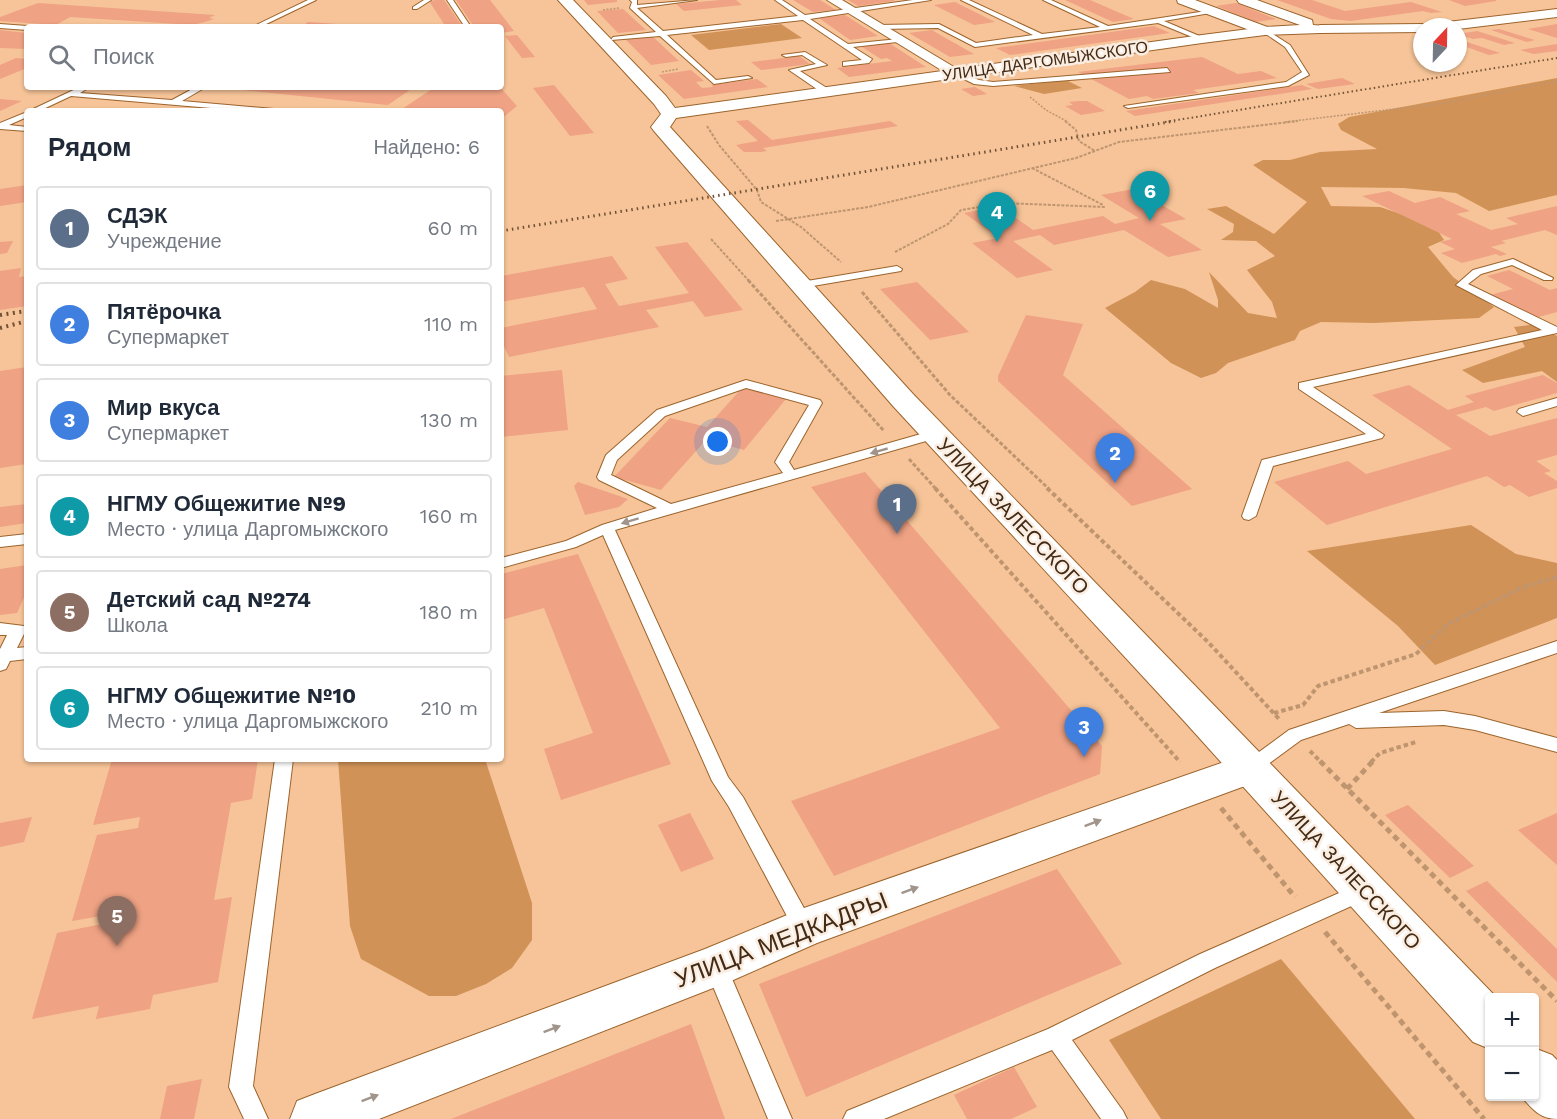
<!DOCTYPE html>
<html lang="ru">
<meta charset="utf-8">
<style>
body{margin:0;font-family:"Work Sans",sans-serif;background:#f6f6f7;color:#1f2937}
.controls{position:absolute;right:18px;bottom:18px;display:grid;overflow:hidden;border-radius:6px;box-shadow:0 2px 4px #0004}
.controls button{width:54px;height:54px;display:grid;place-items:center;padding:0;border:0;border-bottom:2px solid #e0e1e3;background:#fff;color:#1f2937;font:30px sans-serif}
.compass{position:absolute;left:1413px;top:18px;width:54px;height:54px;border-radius:50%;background:#fff;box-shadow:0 2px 4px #0004;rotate:22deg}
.you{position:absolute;left:718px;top:442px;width:21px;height:21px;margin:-15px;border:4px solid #fff;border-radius:50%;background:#1a73e8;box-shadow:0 0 0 9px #1a73e833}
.badge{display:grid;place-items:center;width:39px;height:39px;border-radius:50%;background:#111827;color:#fff;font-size:20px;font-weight:700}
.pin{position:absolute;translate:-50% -50px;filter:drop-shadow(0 2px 3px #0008)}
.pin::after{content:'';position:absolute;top:32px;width:21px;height:18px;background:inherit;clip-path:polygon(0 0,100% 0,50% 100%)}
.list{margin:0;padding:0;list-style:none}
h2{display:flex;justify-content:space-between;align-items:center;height:78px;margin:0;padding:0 24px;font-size:26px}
h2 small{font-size:20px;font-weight:400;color:#747a83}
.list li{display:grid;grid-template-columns:39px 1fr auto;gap:18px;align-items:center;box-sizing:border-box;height:84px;margin:0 12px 12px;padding:0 12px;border:2px solid #e0e1e3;border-radius:6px}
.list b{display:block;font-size:22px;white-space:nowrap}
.list p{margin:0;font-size:20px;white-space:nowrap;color:#747a83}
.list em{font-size:20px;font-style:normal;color:#747a83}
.icon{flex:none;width:33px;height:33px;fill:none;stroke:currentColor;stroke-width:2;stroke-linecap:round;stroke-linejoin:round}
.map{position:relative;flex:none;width:1557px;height:1119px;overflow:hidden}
.search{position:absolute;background:#fff;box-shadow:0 2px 4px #0004;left:24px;top:24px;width:480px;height:66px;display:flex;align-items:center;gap:15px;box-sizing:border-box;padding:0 21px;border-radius:6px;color:#747a83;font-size:22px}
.panel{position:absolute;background:#fff;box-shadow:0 2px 4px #0004;left:24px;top:108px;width:480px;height:654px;border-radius:6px}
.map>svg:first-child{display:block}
.green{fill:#d19257}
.building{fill:#efa284}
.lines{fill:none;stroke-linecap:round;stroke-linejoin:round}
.lane-casing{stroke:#9c642c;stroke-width:2}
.street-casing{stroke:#9c642c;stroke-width:2}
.secondary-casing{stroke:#9c642c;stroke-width:2}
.path-far4{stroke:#bf9570;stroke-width:1.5;stroke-dasharray:2 1.5;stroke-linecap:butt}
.path-far3{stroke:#bf9570;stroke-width:2;stroke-dasharray:3 1.5;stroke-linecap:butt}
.path-far2{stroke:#bf9570;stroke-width:3;stroke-dasharray:4 2;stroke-linecap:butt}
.path-far1{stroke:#bf9570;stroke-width:4;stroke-dasharray:4.5 3;stroke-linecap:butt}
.path{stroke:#bf9570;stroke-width:5;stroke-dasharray:6 4.5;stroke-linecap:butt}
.lane{fill:#fff;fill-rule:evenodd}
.street{fill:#fff;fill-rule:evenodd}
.secondary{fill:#fff;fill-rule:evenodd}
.rail-far2{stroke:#705135;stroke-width:2;stroke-dasharray:1.5 3;stroke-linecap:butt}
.rail-far1{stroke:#705135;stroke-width:3;stroke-dasharray:1.5 4;stroke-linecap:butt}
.rail{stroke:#705135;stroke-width:4;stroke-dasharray:2 4.5;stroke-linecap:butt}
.oneway{fill:#a1948a}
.labels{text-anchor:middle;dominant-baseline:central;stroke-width:5;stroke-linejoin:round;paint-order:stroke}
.far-street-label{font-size:16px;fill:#432a14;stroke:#faede2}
.street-label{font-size:20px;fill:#432a14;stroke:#faede2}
.near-street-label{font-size:24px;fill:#432a14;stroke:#faede2}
</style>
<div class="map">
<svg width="1557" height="1119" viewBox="0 0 1557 1119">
<rect width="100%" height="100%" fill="#f6c498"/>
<path class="green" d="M781 24 802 38 709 50 691 35Z
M1557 78V195L1489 211 1456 193 1403 188 1321 187 1331 206 1380 207 1434 225 1444 240 1428 247 1453 277 1494 307 1479 318 1374 323 1321 322 1300 331 1295 340 1228 363 1216 373 1201 378 1171 363 1105 308 1135 292 1151 280 1185 289 1218 308V300L1209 272 1248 313 1277 318 1272 302 1247 270 1275 256 1256 241 1221 240 1233 232 1234 224 1207 209 1226 206 1274 234 1307 202 1253 165 1263 160H1290L1320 152 1377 149 1341 130 1338 124 1349 117Z
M1066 80 1082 88 1044 94 1014 86Z
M1537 324 1557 336V382L1542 371 1483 383 1462 370 1525 347 1514 327Z
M1471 525 1516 554 1557 563V618L1435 665 1398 626 1307 551Z
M338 759H485L532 903V940L512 968 486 984 456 996H429L361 959 350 926Z
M1281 959 1415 1119H1161L1109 1040Z"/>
<path class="building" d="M437 0H444L463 27H446L429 1Z
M456 0H490L514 31 501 33V27H474Z
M584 0H617V2L588 5Z
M721 0H736L742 5 684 11 676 4Z
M793 0H820L836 10 813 12Z
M848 0H894V1L858 6Z
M1065 0H1090L1134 19 1113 22Z
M1277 0H1312L1345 11 1411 2 1442 12 1431 13 1423 11 1351 21 1331 19Z
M1449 0H1496V1L1465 6Z
M955 2 995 22 974 25 934 5Z
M38 3 215 15 209 18 214 19 208 21 193 25 70 17 56 25 0 21V17Z
M1236 3 1276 19 1256 22 1216 6Z
M623 9 646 30 618 33 597 11Z
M845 15 878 36 850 40 819 18Z
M308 22 353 25V27H301Z
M1557 24V38L1528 29Z
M1154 26 1170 33 1010 55 996 48Z
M1499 29 1535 40 1527 42 1491 30Z
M0 30 27 33V49L0 48Z
M932 30 942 36 974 54 950 57 909 33Z
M1477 31 1515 43 1504 45 1482 38 1473 39 1458 34Z
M517 35 535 57 522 58 505 36Z
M652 36 679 61 651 65 625 39Z
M1458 39 1500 53 1489 55 1458 44Z
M889 43 926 67 849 77 837 68 892 61 887 58 881 59 862 47Z
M1557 44V51L1534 54 1520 50Z
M799 56 810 64 761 70 751 62Z
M1202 57 1238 74 1261 71 1277 78 1193 90 1199 93 1153 99 1147 96 1129 99 1078 72Z
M16 58 27 59V68L0 79V65Z
M691 70 704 81 696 82 702 88 713 87 711 85 757 79 768 87 684 99 658 75Z
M1342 78 1355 84 1318 89 1306 84Z
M554 85 594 133 570 136 533 88Z
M1302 85 1312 89 1135 116 1126 111Z
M213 87H414L388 105Z
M435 87H500L517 106 501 119V111H399Z
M975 87 987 94 973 96 961 89Z
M0 99 22 101 0 111Z
M1079 101H1087L1105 111 1081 115 1065 106 1073 105 1069 102Z
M748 120 772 140 890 121 898 126 763 148 767 151 761 152H744L736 145 758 141 736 121Z
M27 185V202L0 206V189Z
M1134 189 1186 219 1160 224 1202 250 1168 257 1124 230 1054 245 1040 235 1013 241 1053 270 1017 278 972 243 999 238 964 213 999 206 1033 230 1103 216 1115 224 1139 218 1101 195Z
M1389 191 1415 203 1440 197 1470 211 1456 214 1491 230 1518 224 1506 218 1557 206V235L1545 230 1501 241 1506 243 1491 247 1507 254 1500 256 1496 254 1462 263 1441 253 1455 249 1440 242 1452 239 1362 196Z
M13 241 7 253 0 254V242Z
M687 242 743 310 705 317 693 301 646 310 659 327 509 357 501 340V328L597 309 584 287 501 302V276L612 256 628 279 605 284 619 306 689 293 655 247Z
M21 268 19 277 27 276V306L0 310V271Z
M1509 270 1550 290 1557 288V312L1535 318 1490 295 1513 289 1487 276Z
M917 282 969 332 930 340 880 289Z
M1026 315 1083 324 1063 375 1192 489 1132 506 998 381V376Z
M27 367V464L0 468V371Z
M562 370 568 430 501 437V376Z
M1543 375 1557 383V393L1494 411 1486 407 1456 415 1490 436 1557 418V455L1536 461 1551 471 1544 473 1557 481V488L1529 497 1510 485 1504 487 1487 476 1327 525 1274 482 1348 461 1366 474 1452 449 1372 395 1409 385 1448 410 1474 402 1465 396Z
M742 388 786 399 744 450 706 440 661 490 614 477 670 418 707 427Z
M865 472 1102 746 1100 774 834 876 791 801 1000 728 811 487Z
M578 482 628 499 619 507 585 515 574 486Z
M27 504V523L0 527V507Z
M578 554 671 764 561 800 544 749 593 733 544 608 501 620V574Z
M27 565V591L17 613 0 615V569Z
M112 759H258L252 799 231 803 214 900 232 897 218 982 153 995 150 1009 96 1019 99 1006 32 1019 57 933 117 921 118 913 72 921 97 835 138 828 140 817 93 825Z
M1408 805 1474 866 1450 878 1385 815Z
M690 813 714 859 681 872 658 825Z
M1557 813V865L1518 830Z
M32 817 24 842 0 847V823Z
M1057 869 1122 964 806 1097 759 984Z
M1487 881 1557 949V982L1466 891Z
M691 1024 725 1119H451Z
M1014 1067 1037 1107 1011 1119H967L954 1095Z
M202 1079 194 1119H160L167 1086Z"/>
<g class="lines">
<g class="lane-casing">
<path id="lane" d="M308 0H316L260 27H252Z
M424 0H431L417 9H413V7Z
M447 0H453L471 27H465Z
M630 0H637V5L697 0 637 8 663 31 798 16 775 0H782L805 15 913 0H931L810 19 848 44 899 39 897 42 853 47 872 59 869 63 843 66V62L862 60 803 20 667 35 716 80 748 76 752 78 714 84 660 36 611 40 613 37 656 32 630 8 632 2Z
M961 0H969L1042 34 1100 27 1043 0H1051L1108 26 1213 10 1216 12 1164 21 1204 38 1202 41 1158 23 975 47 938 28 878 29 875 27 878 25 939 24 976 43 1033 35Z
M0 24 27 26 30 27H27V30L0 28Z
M1265 29 1290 45 1309 75 1288 86 1128 108 1124 106 1286 82 1302 72 1285 47 1263 32Z
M805 52 827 65 800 71 830 90V94H824L789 70 816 64 802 55 786 57 782 55Z
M1167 68 1170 72 993 86 974 84 952 73 956 71 979 80 993 82Z
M80 87H90L80 93 172 100 196 87H206L182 101 274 109 278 111H246L71 96 39 111H29Z
M27 112V117L9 125 27 127V131L0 129V123Z
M1513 259 1553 278 1552 280H1544L1512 265 1481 274 1468 284 1557 327V333L1313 387 1384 435 1382 438 1273 466 1256 516 1249 520 1244 519 1242 516 1262 460 1366 434 1299 389V383L1542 330 1456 285 1473 270Z
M897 266 902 269 901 271 801 288 796 285 801 282Z
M746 380 820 400 822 403 789 462 794 470 935 430 942 434 940 437 615 530 728 777 743 797 811 921 814 928 811 935 804 937 797 935 729 807 712 781 603 535 576 547 501 568V558L566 541 602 525 657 508 599 480 597 477 606 455 657 410ZM746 388 809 405 775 462 783 473 671 504 611 475 617 460 665 416Z
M1557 398V406L1523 416 1517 412 1519 409Z
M27 534V544L0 547V537Z
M0 623 24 626 26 630 17 648 27 647V659L10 661 6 669 0 671V649L7 635H0Z
M1557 641V653L1379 713 1444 711 1475 716 1557 738V752L1475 730 1444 725 1356 728 1349 724 1301 740 1256 773 1250 775 1244 773 1241 768 1244 763 1289 730Z
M275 759H293L253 1086 268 1119H244L229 1087Z
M1362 883 1369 886 1372 892 1369 898 1215 968 1072 1040 1123 1111 1127 1119H1101L1052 1050 884 1119H843L847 1111 1048 1029 1200 954Z
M716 957 724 960 792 1119H768L705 967 708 960Z"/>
</g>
<g class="street-casing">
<path id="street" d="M827 0H842L964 73 961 76H951Z
M1177 0H1195L1270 28 1272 31 1270 34H1260L1178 3Z
M1557 9V17L1458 29V27H1432L1439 23Z
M1422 24 1428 27H1422V32L1320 33 1313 29 1320 25Z
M1250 753 1264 757 1269 768 1264 779 817 943 731 981 379 1119H290L297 1101 315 1094 705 949 804 908Z"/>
</g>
<g class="secondary-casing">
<path id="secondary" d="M558 0H573L666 96 675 108 1202 35 1265 27 1300 25 1239 3 1237 0H1257L1312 20 1313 25 1325 26 1327 29 1325 32 1320 33 1265 35 1202 43 676 118 670 127 913 394 1497 998H1490V1049L1473 1042 1184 721 893 406 654 131 651 127 661 114 654 104Z
M1534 1048 1552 1055 1557 1060V1119C1540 1119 1532 1109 1521 1096H1534Z"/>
</g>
<path class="path-far4" d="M603 10 619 8
M662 72 678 69
M1030 97 1046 110 1068 122
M1285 122 1445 103 1557 81"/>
<path class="path-far3" d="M1065 121 1076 130 1079 141 1095 151
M707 126 719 145 757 190 761 202 801 227 841 262
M1032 168 1103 205
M776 221 868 207 1076 158 1119 142 1298 121
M711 239 749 281
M895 252 948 224 961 210 1002 203 1105 207"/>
<path class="path-far2" d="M748 280 884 431
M862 292 950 395 1049 489
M909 459 936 489"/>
<path class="path-far1" d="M935 488 1180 762
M1047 488 1208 642 1280 720
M1274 713 1303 705 1318 686 1416 654 1448 624 1523 587 1557 577
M1310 751 1321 762
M1371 762 1380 753 1416 742"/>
<path class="path" d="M1320 761 1557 1001
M1347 789 1373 761
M1221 808 1295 897
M1325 932 1484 1119"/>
<use href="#lane" class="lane"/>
<use href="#street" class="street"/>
<use href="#secondary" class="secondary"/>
<path class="rail-far2" d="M1165 122 1557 58"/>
<path class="rail-far1" d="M501 231 1175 121"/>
<path class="rail" d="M0 315 27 311
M0 328 27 321"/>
</g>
<defs><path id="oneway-solid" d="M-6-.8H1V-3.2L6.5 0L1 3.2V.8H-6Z" transform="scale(1.5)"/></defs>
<g class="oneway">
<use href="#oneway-solid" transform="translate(879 451) rotate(164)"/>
<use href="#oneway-solid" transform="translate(630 521) rotate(163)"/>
<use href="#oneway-solid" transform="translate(1093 823) rotate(-21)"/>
<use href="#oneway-solid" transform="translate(910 890) rotate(-20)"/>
<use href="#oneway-solid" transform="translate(552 1029) rotate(-21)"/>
<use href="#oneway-solid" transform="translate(370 1098) rotate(-21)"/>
</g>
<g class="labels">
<g class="far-street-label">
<text transform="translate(1045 61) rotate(-8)">УЛИЦА ДАРГОМЫЖСКОГО</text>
</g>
<g class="street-label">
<text transform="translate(1013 516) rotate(46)">УЛИЦА ЗАЛЕССКОГО</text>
<text transform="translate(1346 870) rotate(47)">УЛИЦА ЗАЛЕССКОГО</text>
</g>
<g class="near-street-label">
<text transform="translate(781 940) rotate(-21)">УЛИЦА МЕДКАДРЫ</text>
</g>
</g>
</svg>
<div class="controls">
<button>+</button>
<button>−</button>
</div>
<svg class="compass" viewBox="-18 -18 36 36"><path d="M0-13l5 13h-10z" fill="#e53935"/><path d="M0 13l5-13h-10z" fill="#747a83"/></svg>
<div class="you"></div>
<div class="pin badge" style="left:897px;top:534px;background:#5c6f8a">1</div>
<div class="pin badge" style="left:1115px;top:483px;background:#3f7fe0">2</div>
<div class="pin badge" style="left:1084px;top:757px;background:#3f7fe0">3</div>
<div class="pin badge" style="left:997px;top:242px;background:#0f9aa8">4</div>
<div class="pin badge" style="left:117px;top:946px;background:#8d6e63">5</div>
<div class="pin badge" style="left:1150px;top:221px;background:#0f9aa8">6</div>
<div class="search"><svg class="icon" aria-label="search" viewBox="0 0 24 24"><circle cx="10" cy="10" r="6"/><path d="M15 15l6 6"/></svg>Поиск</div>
<section class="panel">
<h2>Рядом<small>Найдено: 6</small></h2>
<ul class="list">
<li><span class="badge" style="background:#5c6f8a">1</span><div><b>СДЭК</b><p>Учреждение</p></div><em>60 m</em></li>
<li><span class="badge" style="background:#3f7fe0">2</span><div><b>Пятёрочка</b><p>Супермаркет</p></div><em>110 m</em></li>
<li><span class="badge" style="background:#3f7fe0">3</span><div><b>Мир вкуса</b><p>Супермаркет</p></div><em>130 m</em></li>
<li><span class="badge" style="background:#0f9aa8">4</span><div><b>НГМУ Общежитие №9</b><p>Место · улица Даргомыжского</p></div><em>160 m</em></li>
<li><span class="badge" style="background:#8d6e63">5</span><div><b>Детский сад №274</b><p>Школа</p></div><em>180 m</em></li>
<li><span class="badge" style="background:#0f9aa8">6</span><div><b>НГМУ Общежитие №10</b><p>Место · улица Даргомыжского</p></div><em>210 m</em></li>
</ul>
</section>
</div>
